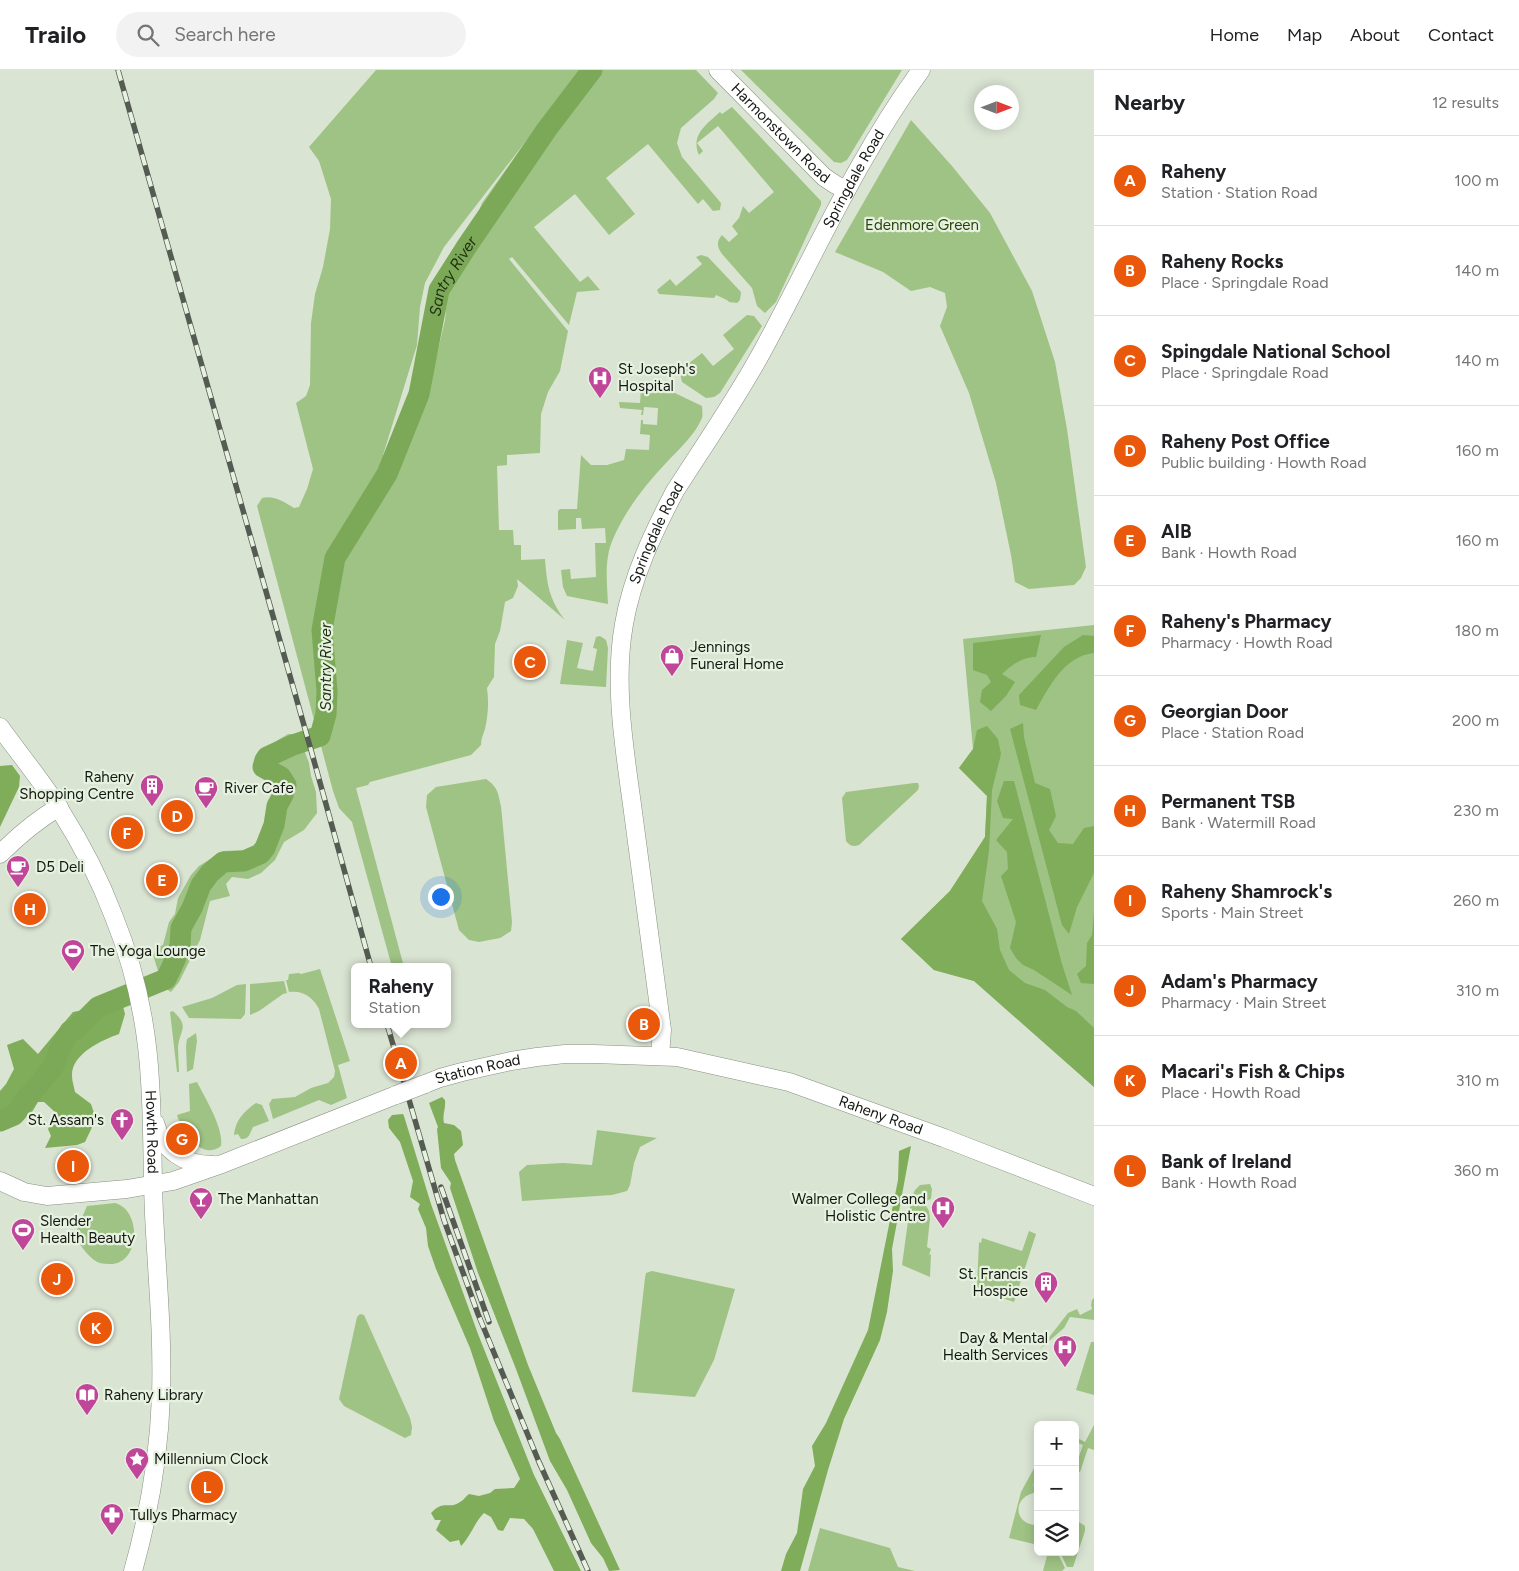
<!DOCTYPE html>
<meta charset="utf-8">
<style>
body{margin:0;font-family:Figtree,sans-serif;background:#f2f2f2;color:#202124}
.controls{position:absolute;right:15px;bottom:15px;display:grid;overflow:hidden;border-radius:8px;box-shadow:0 2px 12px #0003}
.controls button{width:45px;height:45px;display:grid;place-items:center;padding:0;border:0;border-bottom:1px solid #e0e0e0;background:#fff;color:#202124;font:25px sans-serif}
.compass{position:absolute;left:974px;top:15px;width:45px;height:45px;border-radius:50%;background:#fff;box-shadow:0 2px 12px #0003;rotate:90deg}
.you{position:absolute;left:440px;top:826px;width:18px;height:18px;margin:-12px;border:4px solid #fff;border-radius:50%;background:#1a73e8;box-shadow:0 0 0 8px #1a73e833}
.badge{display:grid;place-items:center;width:32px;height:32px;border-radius:50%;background:#ea580c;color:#fff;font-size:16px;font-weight:700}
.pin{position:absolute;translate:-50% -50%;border:2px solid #fff;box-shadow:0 1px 5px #0006}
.popup{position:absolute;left:351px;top:893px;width:100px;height:65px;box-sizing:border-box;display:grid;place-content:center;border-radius:8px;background:#fff;filter:drop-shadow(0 1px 4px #0005);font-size:16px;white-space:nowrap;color:#757577}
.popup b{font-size:19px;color:#202124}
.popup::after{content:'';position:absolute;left:50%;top:100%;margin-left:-10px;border:10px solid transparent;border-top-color:#fff}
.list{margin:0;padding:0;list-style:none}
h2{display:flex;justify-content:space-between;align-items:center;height:65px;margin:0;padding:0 20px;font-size:21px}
h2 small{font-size:16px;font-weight:400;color:#757577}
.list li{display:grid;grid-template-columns:32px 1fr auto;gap:15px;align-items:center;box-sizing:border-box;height:90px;padding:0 20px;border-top:1px solid #e0e0e0}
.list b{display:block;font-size:19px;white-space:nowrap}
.list p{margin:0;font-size:16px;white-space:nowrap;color:#757577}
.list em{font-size:16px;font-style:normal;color:#757577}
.icon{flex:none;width:28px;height:28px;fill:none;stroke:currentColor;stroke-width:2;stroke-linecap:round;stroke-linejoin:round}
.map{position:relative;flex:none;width:1094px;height:1501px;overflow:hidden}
header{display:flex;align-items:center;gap:30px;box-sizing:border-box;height:70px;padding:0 25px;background:#fff;border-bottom:1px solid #e0e0e0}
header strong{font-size:24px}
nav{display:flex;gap:28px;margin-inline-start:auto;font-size:18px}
.search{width:350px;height:45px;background:#f2f2f2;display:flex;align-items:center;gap:12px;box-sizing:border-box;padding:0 18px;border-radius:28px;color:#757577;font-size:19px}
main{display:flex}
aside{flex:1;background:#fff}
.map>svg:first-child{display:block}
.green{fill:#9fc384;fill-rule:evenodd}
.forest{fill:#7fad5a}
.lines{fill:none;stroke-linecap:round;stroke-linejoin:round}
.river{stroke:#7ca957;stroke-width:21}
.secondary-casing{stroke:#869080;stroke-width:19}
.secondary{stroke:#fff;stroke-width:18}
.rail-casing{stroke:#555b52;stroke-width:5.5}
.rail{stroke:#e7f1e0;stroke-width:4;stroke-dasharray:11;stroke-linecap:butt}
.secondary-bridge-casing{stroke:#869080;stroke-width:19;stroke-linecap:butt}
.secondary-bridge{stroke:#fff;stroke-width:18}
.labels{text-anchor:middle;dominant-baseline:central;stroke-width:4.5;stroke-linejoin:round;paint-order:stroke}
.street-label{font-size:15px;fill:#131711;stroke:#e7f1e0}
.park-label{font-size:15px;fill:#274408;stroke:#e7f1e0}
.poi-label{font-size:15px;fill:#131711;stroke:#e7f1e0;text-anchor:start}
.water-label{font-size:16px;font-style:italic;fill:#1f310f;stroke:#e7f1e0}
</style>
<header>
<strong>Trailo</strong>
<div class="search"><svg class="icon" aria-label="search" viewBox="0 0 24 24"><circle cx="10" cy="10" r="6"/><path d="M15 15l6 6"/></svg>Search here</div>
<nav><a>Home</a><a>Map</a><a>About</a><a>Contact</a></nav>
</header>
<main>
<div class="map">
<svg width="1094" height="1501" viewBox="0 0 1094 1501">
<rect width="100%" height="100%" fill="#dae4d3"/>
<path class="green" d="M376 0H589L576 20 598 0H696L718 23 714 29 681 58 677 73 682 87 721 133 720 140 713 141 703 129 698 134 648 74 606 108 635 144 609 165 575 124 534 157 580 212 588 206 600 220 577 222 569 255 512 187 509 189 568 261 560 301 548 322 541 344 540 383 507 385V395L497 396 499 460H513L514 475H521V490L545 489C547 515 549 529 565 550L517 509 518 516 513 528 505 532 500 561 495 574 494 607 487 618C489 633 488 645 485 659 483 665 481 669 481 675L471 685 370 712 368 715 356 718 404 897H392L352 752 339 738 333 721 257 436 262 428C274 425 284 432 294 438L299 437 307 419 313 399 296 333 306 326 310 315 311 253 315 224 323 197 330 159 331 129 319 91 309 77ZM529 67 482 133 451 213 447 229 445 250 427 328 409 364 397 398 383 385 417 275 420 237 425 213 444 177Z
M741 0H902L847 90 841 93 834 92Z
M732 37 821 131V135L776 232 765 243 757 236 752 218 722 184C717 177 716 172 722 165L729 172 738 164 732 156 739 148 743 136 749 143 774 122 718 56 697 73 703 81 699 85C690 65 707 54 720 42L722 44Z
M911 50 952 96 990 143 1032 221 1055 292 1067 359 1086 497 1081 508 1074 515 1029 519 1015 512 1011 485 996 413 969 323 940 256 947 237 945 223 930 217 911 221 883 202 835 182Z
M701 185 708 187 741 222 740 230 737 233 729 232 727 230 716 225 714 228 659 224 657 220 670 209 676 216 702 194 696 187Z
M747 245 754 246 762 256 720 323 714 327 706 328 682 312 680 303 683 298 702 283 713 296 734 279 723 265Z
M617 311 656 314 702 336C702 340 703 345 702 348 695 365 678 380 666 393 645 415 625 441 613 469 604 489 607 512 608 534L567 526 563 517 561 500 570 499 571 509 596 507 595 473H606L605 458 582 459 581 448H576V459L558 460V441L560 439H577L581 385 591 395H607L624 390 626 379 649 380 650 365 640 364 641 350H643V354L657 355 658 338 644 337 643 345H641L642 340 620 338 619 332 640 333 641 319 620 317Z
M1094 555V1052V1017L974 911 934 900 901 869 950 821 985 767 987 726 959 698 973 679 963 569Z
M600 566 606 570 608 578 606 617 560 614 567 570 583 573 577 598 593 601 597 579 593 578 596 567Z
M288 664H295L303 677 309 693 311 706 316 722 317 743 304 760 284 772 275 790 261 803 248 809 232 807 226 814 230 826 210 831 200 870 179 912 171 922 163 917 153 885 160 876 163 875 169 852 175 844 178 828 191 805 199 796 223 781 247 780 274 764C276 751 279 739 285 727L282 714C278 710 273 709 268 706 246 689 274 672 288 664Z
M486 709C498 717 498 723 501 736L512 852 511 861 500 868 479 872 469 870 459 860 426 737 427 725 436 717Z
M914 713H918L919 716 918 720 859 775C853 777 850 776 846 771L842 728 846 722Z
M320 899 350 991 338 995 347 1028 331 1035 319 1030 273 1049 269 1034 272 1029 295 1027 311 1018 328 1013 334 1007 335 1001 319 939C313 927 303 920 289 922L286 910H288L289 904 299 903 301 904Z
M284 911 287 923 283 924 259 941 250 945V914Z
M246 914 245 944 241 949 189 948 182 937 212 928 237 915Z
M173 941C190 957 180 959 178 977 178 986 179 994 179 1002H177L170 942Z
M196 963 197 971 193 999 187 1002 186 976 187 969Z
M197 1012C205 1028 224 1058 221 1076 201 1091 182 1062 177 1045L190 1041 189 1014Z
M256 1033 262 1035 269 1051 253 1057C250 1063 249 1070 241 1069L238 1064 234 1065C235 1051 244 1041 256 1033Z
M597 1060 657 1068 640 1077 634 1093 630 1115 627 1121 612 1125 522 1131 519 1102 527 1095 563 1093 592 1095Z
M930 1114 932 1119 931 1129 928 1130 925 1134 929 1141 930 1149 927 1177 931 1179 929 1185 931 1184 930 1207 902 1195 911 1129 915 1120 920 1115Z
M115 1133C142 1140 141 1195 109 1194 103 1194 98 1193 94 1190 86 1184 80 1174 74 1166L87 1136Z
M1029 1161 1036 1164 1014 1232 979 1220 977 1216 979 1172 981 1173 982 1168 1022 1181Z
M652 1201 735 1219 714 1290 695 1327 632 1322 645 1208 646 1203Z
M1094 1228V1250L1070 1247 1064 1258 1040 1279 1068 1243 1077 1239 1080 1245 1092 1239 1091 1235 1092 1230Z
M360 1244 364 1245 410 1348 412 1357 411 1365 405 1368 344 1336 339 1329 357 1247Z
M1091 1272H1094V1325L1076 1320Z
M1094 1355V1380L1088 1378 1080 1402 1075 1404V1398L1083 1375 1076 1372 1077 1368 1085 1372Z
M1038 1391V1407L1033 1415 1038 1418V1422C1010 1426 1014 1456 1038 1455V1475L1009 1468 1021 1422Z
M1079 1452 1085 1456V1461L1073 1497H1067L1060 1482H1075V1454Z
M820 1458 890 1478 898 1497 915 1501H808Z
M1048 1482H1052L1054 1486 1058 1484 1065 1498 1062 1501H1043Z"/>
<path class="forest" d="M1041 565 1036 587C1022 587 1012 595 1002 604L1015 612 1006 626 991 641 980 632 982 620 991 612 987 605 973 600V573Z
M1083 565 1094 566V583C1064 586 1049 617 1036 640L1020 635 1019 625 1064 577Z
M1023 653 1024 667 1035 713 1050 719 1056 746 1049 760 1058 773 1073 774 1084 758 1094 756V803L1077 837 1069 864 1062 855 1010 659Z
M987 656 998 669 1001 684 992 720 989 781 982 831 997 859 1000 880 1009 900 1025 913 1045 920 1067 937 1076 941 1094 958V1052V1017L974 911 934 900 901 869 950 821 985 767 987 726 959 698 973 679 977 660Z
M12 695 20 706 19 717 0 757V696Z
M1004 711H1014L1062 894 1072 925 1034 900 1023 895 1016 888 1010 878 1016 852 1001 806 1008 799 1007 782 996 770 1013 749 1003 748 997 731Z
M1094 841V914L1081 913 1077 904 1086 896 1087 873 1092 865Z
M114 920 119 921 125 944 119 964C102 970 71 984 72 1006 72 1011 74 1017 75 1022L91 1034 96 1049 85 1072 77 1075 45 1078 51 1066 48 1059 56 1043 44 1032H38L32 1042 25 1041 11 1054 0 1058V1021L6 1014 14 999 7 975 23 969 38 984 73 942 83 940 98 926Z
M442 1027 445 1030C446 1039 442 1045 444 1053L454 1055 461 1061 463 1075 454 1084 455 1090 528 1295 556 1363 560 1369 620 1500 609 1501 603 1488 591 1473 567 1420 550 1391 516 1299 478 1203 450 1118 451 1113 441 1098 437 1059 438 1057 429 1033Z
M403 1044 404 1046 431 1134 478 1264 534 1405 581 1501H554L533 1459 524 1449 510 1448 503 1461 498 1460 491 1447 484 1443C474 1453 471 1466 461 1476L459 1470 450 1472 436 1460 441 1450H435L431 1443C444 1429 449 1440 460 1432 464 1430 466 1426 469 1424L479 1426 490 1423 495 1419 514 1418 520 1409 494 1351 470 1278 436 1199 428 1176 426 1158 418 1139 420 1134 410 1127 413 1111 400 1072 389 1058 388 1050 392 1045Z
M911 1076 892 1179 893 1201 887 1242 880 1270 844 1349 828 1400 800 1501H781L786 1484 797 1463 803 1419 815 1396 812 1376 826 1353 868 1260 898 1110 899 1081Z"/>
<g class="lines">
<path class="river" id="s1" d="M0 1051 14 1045 21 1037 24 1031 41 1012 54 995 60 978 70 961 75 960 98 937 166 909 175 890 180 875 181 858 192 838 201 815 210 803 223 792 244 791 260 784 265 778 274 755 277 736 283 725 286 715 281 707 263 697 265 690 267 687 293 675 320 666 326 644 327 621 322 560 335 488 387 404 419 324 439 220 467 176 547 59 592 0"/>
<g class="secondary-casing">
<g id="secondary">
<path id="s2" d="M718 0 824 107 836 115 846 120"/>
<path id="s3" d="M0 657C20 685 42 711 60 740 81 773 100 810 114 847 135 899 147 955 150 1011 153 1055 152 1100 154 1144 157 1205 163 1265 161 1326 159 1385 149 1444 133 1501"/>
<path d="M0 784C18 766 37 750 59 737"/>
<path id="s4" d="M660 986 662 960C652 887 643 815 633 742 625 682 613 615 624 554 632 507 653 463 675 421 705 374 737 328 763 280 814 186 858 86 921 0"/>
<path id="s5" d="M425 1014 440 1008 462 1002 511 991 537 987 565 984H594L677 987 789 1012 944 1068 1094 1126"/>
<path d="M155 1053C162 1080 186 1096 214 1095"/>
<path d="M0 1111 24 1122 47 1126 127 1119 173 1111 222 1094 396 1025"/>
</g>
</g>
<use href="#secondary" class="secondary"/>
<g class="rail-casing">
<path id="rail" d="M118 0 311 680 371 897
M387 954 444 1150 478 1244 539 1392 588 1501
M441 1117 489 1252"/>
</g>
<use href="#rail" class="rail"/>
<g class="secondary-bridge-casing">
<path id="secondary-bridge" d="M396 1025 425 1014"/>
</g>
<use href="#secondary-bridge" class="secondary-bridge"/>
</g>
<defs>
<g id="hospital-pin" transform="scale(1.25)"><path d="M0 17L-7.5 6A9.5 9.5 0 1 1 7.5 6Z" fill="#c04699" stroke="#e7f1e0"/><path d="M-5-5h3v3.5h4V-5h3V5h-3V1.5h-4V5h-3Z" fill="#fff"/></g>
<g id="shop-pin" transform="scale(1.25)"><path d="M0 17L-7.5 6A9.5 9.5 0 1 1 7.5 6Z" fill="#c04699" stroke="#e7f1e0"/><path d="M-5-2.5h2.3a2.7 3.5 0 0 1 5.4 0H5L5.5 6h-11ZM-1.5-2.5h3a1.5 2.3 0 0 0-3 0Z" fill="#fff"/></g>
<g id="building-pin" transform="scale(1.25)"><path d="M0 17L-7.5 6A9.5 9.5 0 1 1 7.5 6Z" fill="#c04699" stroke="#e7f1e0"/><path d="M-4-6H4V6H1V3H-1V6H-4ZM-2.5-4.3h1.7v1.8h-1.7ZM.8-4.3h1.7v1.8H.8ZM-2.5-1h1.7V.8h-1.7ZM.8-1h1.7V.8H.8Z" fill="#fff"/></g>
<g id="cafe-pin" transform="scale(1.25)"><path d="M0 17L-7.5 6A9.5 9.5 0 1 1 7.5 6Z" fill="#c04699" stroke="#e7f1e0"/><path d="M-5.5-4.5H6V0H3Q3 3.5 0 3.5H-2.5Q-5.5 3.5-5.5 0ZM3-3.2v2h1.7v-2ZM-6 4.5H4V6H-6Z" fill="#fff"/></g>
<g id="stadium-pin" transform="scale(1.25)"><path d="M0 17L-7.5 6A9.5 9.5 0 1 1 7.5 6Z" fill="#c04699" stroke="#e7f1e0"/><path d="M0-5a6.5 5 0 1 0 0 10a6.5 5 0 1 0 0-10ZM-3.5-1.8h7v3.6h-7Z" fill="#fff"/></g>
<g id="church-pin" transform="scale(1.25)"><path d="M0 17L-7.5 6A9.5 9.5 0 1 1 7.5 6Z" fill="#c04699" stroke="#e7f1e0"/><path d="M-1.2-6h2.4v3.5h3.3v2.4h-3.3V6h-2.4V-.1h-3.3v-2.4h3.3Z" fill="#fff"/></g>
<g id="bar-pin" transform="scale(1.25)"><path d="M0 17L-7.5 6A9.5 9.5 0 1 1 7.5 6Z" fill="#c04699" stroke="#e7f1e0"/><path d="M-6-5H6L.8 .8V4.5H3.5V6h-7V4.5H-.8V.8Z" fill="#fff"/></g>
<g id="library-pin" transform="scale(1.25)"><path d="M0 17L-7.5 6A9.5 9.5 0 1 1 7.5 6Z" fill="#c04699" stroke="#e7f1e0"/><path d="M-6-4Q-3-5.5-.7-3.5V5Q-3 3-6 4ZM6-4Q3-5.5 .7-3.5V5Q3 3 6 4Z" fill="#fff"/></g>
<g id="sight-pin" transform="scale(1.25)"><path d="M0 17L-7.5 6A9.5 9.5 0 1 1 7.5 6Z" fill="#c04699" stroke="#e7f1e0"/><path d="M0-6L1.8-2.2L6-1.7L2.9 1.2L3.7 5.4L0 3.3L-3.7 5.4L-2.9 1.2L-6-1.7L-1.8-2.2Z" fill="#fff"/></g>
<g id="pharmacy-pin" transform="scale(1.25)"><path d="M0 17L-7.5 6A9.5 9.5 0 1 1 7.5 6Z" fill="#c04699" stroke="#e7f1e0"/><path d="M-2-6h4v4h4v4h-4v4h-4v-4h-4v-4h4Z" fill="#fff"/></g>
</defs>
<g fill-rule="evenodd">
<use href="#hospital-pin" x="600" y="308"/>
<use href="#shop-pin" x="672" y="586"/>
<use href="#building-pin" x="152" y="716"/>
<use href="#cafe-pin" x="206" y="718"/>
<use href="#cafe-pin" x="18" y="797"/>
<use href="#stadium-pin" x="73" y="881"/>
<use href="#church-pin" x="122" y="1050"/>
<use href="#bar-pin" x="201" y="1129"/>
<use href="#hospital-pin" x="943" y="1138"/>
<use href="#stadium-pin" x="23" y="1160"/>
<use href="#building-pin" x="1046" y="1213"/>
<use href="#hospital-pin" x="1065" y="1277"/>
<use href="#library-pin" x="87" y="1325"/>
<use href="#sight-pin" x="137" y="1389"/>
<use href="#pharmacy-pin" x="112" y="1445"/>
</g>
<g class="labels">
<g class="street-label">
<text stroke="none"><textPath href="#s2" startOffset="89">Harmonstown Road</textPath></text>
<text stroke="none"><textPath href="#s4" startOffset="938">Springdale Road</textPath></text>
<text stroke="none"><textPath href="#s4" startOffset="532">Springdale Road</textPath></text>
<text stroke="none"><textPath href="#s5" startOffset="55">Station Road</textPath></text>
<text stroke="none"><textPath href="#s5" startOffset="468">Raheny Road</textPath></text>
<text stroke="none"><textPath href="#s3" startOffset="442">Howth Road</textPath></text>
</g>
<g class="park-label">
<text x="922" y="155">Edenmore Green</text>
</g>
<g class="poi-label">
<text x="618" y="299">St Joseph's<tspan x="618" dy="17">Hospital</tspan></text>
<text x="690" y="577">Jennings<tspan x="690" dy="17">Funeral Home</tspan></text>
<text x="134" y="707" text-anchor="end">Raheny<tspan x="134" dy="17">Shopping Centre</tspan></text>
<text x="224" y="718">River Cafe</text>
<text x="36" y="797">D5 Deli</text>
<text x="90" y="881">The Yoga Lounge</text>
<text x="104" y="1050" text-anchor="end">St. Assam's</text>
<text x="218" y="1129">The Manhattan</text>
<text x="926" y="1129" text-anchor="end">Walmer College and<tspan x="926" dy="17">Holistic Centre</tspan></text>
<text x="40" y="1151">Slender<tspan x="40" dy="17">Health Beauty</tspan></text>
<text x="1028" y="1204" text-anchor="end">St. Francis<tspan x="1028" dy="17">Hospice</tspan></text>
<text x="1048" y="1268" text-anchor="end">Day &amp; Mental<tspan x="1048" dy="17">Health Services</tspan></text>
<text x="104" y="1325">Raheny Library</text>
<text x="154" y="1389">Millennium Clock</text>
<text x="130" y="1445">Tullys Pharmacy</text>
</g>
<g class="water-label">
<text stroke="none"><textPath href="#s1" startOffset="1062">Santry River</textPath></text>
<text transform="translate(325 597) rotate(-90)">Santry River</text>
</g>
</g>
</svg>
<div class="controls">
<button>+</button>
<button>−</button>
<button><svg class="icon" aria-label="layers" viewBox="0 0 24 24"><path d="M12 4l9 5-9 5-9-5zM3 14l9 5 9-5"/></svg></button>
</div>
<svg class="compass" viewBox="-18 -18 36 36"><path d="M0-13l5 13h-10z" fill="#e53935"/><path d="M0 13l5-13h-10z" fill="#757577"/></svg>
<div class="you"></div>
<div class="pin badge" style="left:401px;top:993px">A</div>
<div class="popup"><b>Raheny</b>Station</div>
<div class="pin badge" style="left:644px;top:954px">B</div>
<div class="pin badge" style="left:530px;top:592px">C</div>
<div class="pin badge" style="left:177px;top:746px">D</div>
<div class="pin badge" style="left:162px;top:810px">E</div>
<div class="pin badge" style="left:127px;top:763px">F</div>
<div class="pin badge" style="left:182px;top:1069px">G</div>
<div class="pin badge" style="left:30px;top:839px">H</div>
<div class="pin badge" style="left:73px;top:1096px">I</div>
<div class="pin badge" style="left:57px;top:1209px">J</div>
<div class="pin badge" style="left:96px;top:1258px">K</div>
<div class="pin badge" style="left:207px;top:1417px">L</div>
</div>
<aside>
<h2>Nearby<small>12 results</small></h2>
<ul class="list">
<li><span class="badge">A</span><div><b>Raheny</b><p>Station · Station Road</p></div><em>100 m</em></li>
<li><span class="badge">B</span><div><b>Raheny Rocks</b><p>Place · Springdale Road</p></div><em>140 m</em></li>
<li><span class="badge">C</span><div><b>Spingdale National School</b><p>Place · Springdale Road</p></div><em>140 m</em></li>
<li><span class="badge">D</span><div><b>Raheny Post Office</b><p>Public building · Howth Road</p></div><em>160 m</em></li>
<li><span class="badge">E</span><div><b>AIB</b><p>Bank · Howth Road</p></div><em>160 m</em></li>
<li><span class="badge">F</span><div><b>Raheny's Pharmacy</b><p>Pharmacy · Howth Road</p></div><em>180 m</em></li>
<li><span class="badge">G</span><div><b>Georgian Door</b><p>Place · Station Road</p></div><em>200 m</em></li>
<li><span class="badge">H</span><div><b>Permanent TSB</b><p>Bank · Watermill Road</p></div><em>230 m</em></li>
<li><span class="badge">I</span><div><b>Raheny Shamrock's</b><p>Sports · Main Street</p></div><em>260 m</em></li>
<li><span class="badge">J</span><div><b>Adam's Pharmacy</b><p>Pharmacy · Main Street</p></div><em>310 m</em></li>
<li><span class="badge">K</span><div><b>Macari's Fish &amp; Chips</b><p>Place · Howth Road</p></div><em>310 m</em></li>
<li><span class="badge">L</span><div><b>Bank of Ireland</b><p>Bank · Howth Road</p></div><em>360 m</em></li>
</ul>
</aside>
</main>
